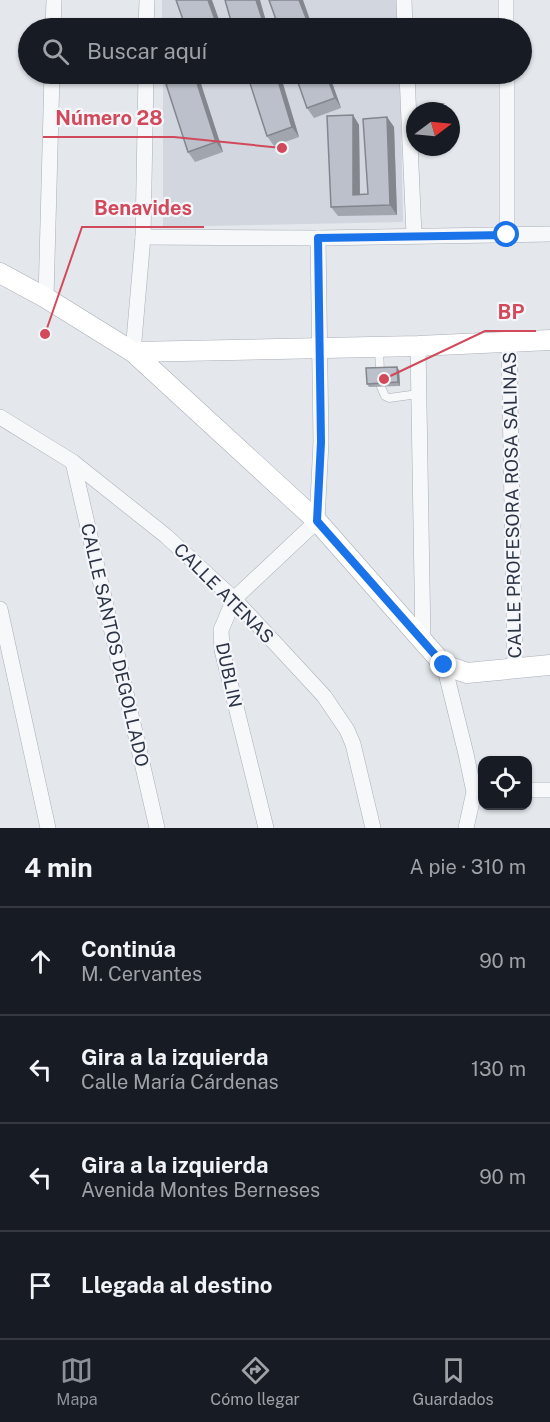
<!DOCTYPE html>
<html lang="es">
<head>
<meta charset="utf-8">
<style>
  :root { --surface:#171b24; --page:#242831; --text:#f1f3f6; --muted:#9ea1a6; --line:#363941; --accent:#8c9099 }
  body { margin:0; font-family:"Public Sans",sans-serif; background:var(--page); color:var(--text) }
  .controls { position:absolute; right:18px; bottom:18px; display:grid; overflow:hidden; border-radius:12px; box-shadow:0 2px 4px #0004 }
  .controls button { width:54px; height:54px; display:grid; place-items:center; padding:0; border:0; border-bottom:2px solid var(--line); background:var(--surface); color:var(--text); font:30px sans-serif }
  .compass { position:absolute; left:406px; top:102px; width:54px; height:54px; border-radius:50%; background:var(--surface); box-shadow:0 2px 4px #0004; rotate:74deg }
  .stop { position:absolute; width:18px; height:18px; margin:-14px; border:4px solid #1a73e8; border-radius:50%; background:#fff }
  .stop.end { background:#1a73e8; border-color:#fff; box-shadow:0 2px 6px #0008 }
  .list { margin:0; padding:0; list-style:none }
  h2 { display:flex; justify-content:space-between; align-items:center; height:78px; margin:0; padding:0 24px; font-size:26px }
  h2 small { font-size:20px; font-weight:400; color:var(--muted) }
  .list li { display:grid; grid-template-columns:39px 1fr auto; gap:18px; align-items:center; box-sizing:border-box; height:108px; padding:0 24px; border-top:2px solid var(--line) }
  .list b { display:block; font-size:22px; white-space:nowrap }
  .list p { margin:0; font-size:20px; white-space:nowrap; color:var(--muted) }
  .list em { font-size:20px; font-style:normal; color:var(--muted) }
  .icon { flex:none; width:33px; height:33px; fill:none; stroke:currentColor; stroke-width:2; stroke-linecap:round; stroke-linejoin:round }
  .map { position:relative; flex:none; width:550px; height:828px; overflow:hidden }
  .search { position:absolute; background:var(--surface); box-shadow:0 2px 4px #0004; left:18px; right:18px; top:18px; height:66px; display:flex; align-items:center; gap:15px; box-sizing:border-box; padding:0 21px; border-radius:33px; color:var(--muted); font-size:22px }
  .sheet { height:510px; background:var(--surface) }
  nav { display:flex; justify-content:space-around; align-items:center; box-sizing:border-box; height:84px; border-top:2px solid var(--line); background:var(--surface); font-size:16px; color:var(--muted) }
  nav a { display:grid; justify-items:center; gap:3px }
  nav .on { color:var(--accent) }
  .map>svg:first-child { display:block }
</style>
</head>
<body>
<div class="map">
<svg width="550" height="828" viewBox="0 0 550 828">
  <rect width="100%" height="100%" fill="#e4e7ec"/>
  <g fill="#d2d6de">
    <path d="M162 0H398L399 28H162Z"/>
    <path d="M163 74H400L403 222 163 227Z"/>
  </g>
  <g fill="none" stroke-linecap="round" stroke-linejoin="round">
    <defs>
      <g id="lane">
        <path d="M379 349 380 371"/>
        <path d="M381 387 385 396 389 398 418 394"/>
      </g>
      <g id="street">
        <path d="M404 0 405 28"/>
        <path d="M506 0V28"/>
        <path d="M53 28 54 0"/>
        <path d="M146 28 147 0"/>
        <path d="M407 74 414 235"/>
        <path d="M507 74V235"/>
        <path d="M143 237 318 238 550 234"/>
        <path d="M46 298 52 74"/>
        <path d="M509 342 515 669"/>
        <path d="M418 346 423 642"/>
        <path d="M133 352 143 237 146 74"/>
        <path d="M0 417 73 462 166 536 234 599 324 696 347 730 353 744 373 828"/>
        <path d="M73 462 157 828"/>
        <path d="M0 609 48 828"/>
        <path d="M444 665 466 754 474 792 466 828"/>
        <path d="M528 790H550"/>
        <path d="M266 828 222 650 221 630 234 599 317 521 321 442 318 238"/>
      </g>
      <g id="secondary">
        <path d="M0 273 46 298 133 352 317 521 444 665 467 673 550 665"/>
        <path d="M133 352 418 346 550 340"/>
      </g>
    </defs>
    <use href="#lane" stroke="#a9aeb7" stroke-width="9"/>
    <use href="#street" stroke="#a9aeb7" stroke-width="16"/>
    <use href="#secondary" stroke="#a9aeb7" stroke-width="21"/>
    <use href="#lane" stroke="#f7f8fa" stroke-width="8"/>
    <use href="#street" stroke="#f7f8fa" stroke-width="15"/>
    <use href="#secondary" stroke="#fff" stroke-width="20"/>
  </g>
  <g fill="#a1a5ae">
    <path d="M194 74 201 84 223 152 195 162 188 152Z"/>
    <path d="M247 74H280L299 137 274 146 267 136Z"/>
    <path d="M295 74H329L341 108 314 118 307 108Z"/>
    <path d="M353 115 359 125 360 195 368 194 387 117 394 127 397 215 338 216 331 207Z"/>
    <path d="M399 370 400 386 369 387 367 384Z"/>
  </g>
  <g fill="#83868d">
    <path d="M208 0H212L222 28H218Z"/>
    <path d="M256 0H260L268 28H265Z"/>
    <path d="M299 0H303L313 28H310Z"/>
    <path d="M194 74 201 84 223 152 216 142Z"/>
    <path d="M276 74H280L299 137 292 127Z"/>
    <path d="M326 74H329L341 108 335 98Z"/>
    <path d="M353 115 359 125 360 205 353 195Z"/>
    <path d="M387 117 394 127 397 215 390 205Z"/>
    <path d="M397 367 399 370 400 386 398 382Z"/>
  </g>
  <g fill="#bbc0ca" stroke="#83868d" stroke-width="1.5">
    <path d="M176 0H208L218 28H186Z"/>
    <path d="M225 0H256L265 28H233Z"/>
    <path d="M269 0H299L310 28H279Z"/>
    <path d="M194 74 216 142 188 152 166 84Z"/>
    <path d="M247 74H276L292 127 267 136Z"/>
    <path d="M295 74H326L335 98 307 108Z"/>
    <path d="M353 115V195L368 194 363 119 387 117 390 205 331 207 327 116Z"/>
    <path d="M397 367 398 382 367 384 366 368Z"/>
  </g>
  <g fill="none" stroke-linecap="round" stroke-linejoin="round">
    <path stroke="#1a73e8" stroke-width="8" d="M444 665 317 521 321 442 318 238 507 235"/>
  </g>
  <g text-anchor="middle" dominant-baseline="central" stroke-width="4.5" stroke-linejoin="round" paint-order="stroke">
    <g font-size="18" fill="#2b3445" stroke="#f4f6f9">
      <text transform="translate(512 505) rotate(-91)">CALLE PROFESORA ROSA SALINAS</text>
      <text transform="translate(224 593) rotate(45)">CALLE ATENAS</text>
      <text transform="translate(115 645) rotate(77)">CALLE SANTOS DEGOLLADO</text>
      <text transform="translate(229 675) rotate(78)">DUBLIN</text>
    </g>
  </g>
  <path fill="none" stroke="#d1495b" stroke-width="2" d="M282 148L174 137H43M45 334L82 227H204M384 379L485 331H536"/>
  <g fill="#d1495b" stroke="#f4f6f9" stroke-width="2">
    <circle cx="282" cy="148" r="6"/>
    <circle cx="45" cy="334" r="6"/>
    <circle cx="384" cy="379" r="6"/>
  </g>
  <g font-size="20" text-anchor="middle" font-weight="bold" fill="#d1495b" stroke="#f4f6f9" stroke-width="4.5" stroke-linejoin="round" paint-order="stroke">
    <text x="109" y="125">Número 28</text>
    <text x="143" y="215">Benavides</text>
    <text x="511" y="319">BP</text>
  </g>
</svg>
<div class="controls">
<button><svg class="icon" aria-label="locate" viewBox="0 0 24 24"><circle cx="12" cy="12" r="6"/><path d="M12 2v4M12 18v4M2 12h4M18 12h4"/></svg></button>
</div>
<svg class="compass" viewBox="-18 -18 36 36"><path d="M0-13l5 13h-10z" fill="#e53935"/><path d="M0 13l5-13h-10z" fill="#9ea1a6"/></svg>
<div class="stop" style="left:507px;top:235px"></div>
<div class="stop end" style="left:444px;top:665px"></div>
<div class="search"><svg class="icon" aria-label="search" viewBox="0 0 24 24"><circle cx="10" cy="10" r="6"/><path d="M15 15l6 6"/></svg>Buscar aquí</div>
</div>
<section class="sheet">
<h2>4 min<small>A pie · 310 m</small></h2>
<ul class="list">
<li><svg class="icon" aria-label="ahead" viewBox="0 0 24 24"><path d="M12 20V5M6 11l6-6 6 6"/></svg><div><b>Continúa</b><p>M. Cervantes</p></div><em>90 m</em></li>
<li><svg class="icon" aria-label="left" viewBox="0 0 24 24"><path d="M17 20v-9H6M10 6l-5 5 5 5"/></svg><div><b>Gira a la izquierda</b><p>Calle María Cárdenas</p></div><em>130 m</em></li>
<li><svg class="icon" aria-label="left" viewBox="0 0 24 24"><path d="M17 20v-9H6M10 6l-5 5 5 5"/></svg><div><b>Gira a la izquierda</b><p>Avenida Montes Berneses</p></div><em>90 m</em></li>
<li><svg class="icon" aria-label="arrive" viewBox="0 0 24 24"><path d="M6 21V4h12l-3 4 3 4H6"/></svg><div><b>Llegada al destino</b></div></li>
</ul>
</section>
<nav>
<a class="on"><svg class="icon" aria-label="map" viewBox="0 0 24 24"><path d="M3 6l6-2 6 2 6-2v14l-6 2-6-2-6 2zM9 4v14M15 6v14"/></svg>Mapa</a>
<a><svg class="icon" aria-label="directions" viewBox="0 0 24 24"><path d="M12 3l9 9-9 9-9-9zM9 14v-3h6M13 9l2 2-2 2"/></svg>Cómo llegar</a>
<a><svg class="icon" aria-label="saved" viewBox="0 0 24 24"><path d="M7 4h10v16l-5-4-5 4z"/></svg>Guardados</a>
</nav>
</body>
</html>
